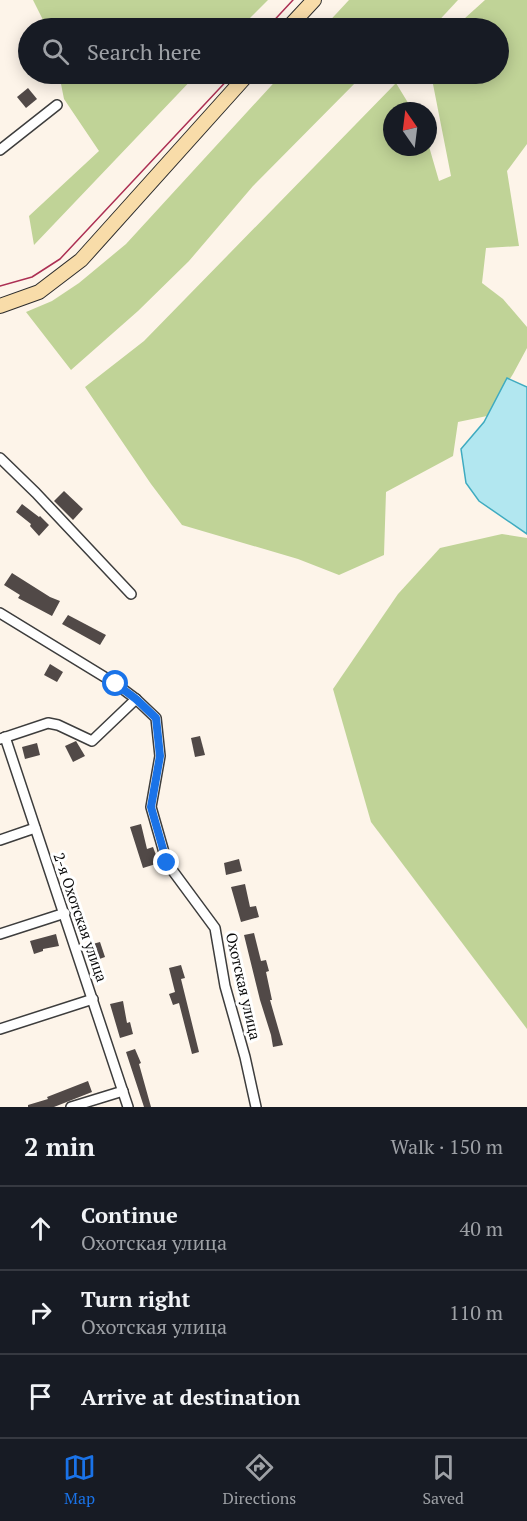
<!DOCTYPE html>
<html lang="en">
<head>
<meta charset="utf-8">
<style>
  :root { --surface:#171b24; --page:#20242c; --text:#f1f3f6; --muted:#9ea1a6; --line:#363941; --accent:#1a73e8 }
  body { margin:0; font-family:"PT Serif",serif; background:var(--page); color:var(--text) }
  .compass { position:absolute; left:383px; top:102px; width:54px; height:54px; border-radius:50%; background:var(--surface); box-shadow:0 3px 15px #0003; rotate:346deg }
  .stop { position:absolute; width:18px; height:18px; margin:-14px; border:4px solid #1a73e8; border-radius:50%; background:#fff }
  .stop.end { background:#1a73e8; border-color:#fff; box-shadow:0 2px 6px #0008 }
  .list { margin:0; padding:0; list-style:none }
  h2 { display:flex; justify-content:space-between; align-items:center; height:78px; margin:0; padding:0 24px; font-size:26px }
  h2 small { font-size:20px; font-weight:400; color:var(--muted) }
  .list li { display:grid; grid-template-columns:39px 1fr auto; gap:18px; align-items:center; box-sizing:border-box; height:84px; padding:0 24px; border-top:2px solid var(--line) }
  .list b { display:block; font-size:22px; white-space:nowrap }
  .list p { margin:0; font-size:20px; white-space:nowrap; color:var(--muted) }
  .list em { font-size:20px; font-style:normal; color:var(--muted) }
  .icon { flex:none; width:33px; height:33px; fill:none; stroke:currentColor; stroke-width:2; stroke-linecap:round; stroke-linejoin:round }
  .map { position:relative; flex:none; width:527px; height:1107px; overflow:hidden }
  .search { position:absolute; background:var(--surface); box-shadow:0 3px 15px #0003; left:18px; right:18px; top:18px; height:66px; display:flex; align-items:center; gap:15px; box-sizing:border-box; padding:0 21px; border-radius:33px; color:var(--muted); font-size:22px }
  .sheet { height:330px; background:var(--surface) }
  nav { display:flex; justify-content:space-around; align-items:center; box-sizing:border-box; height:84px; border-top:2px solid var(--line); background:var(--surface); font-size:16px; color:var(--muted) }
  nav a { display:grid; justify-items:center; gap:3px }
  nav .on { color:var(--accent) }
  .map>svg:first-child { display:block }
</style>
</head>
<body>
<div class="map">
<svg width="527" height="1107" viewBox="0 0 527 1107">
  <rect width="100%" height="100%" fill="#fdf4e9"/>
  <g fill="#c0d397">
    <path d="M33 0H268L240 28H47Z"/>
    <path d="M349 0H458L432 28H323Z"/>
    <path d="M485 0H527V144L507 171 519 246 486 248 482 283 503 299 527 327V348L513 374 487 416 458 422 453 456 386 492 384 555 339 575 298 559 182 525 151 484 85 387 144 341 396 83 413 111H392V147H428V143L439 181 451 176 431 74H498V28H454Z"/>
    <path d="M59 74H197L34 245 29 216 99 151 64 99Z"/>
    <path d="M282 74H364L253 186 189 261 138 311 71 370 26 312 52 301 79 283 126 244Z"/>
    <path d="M502 534 527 538V1029L371 822 333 689 398 594 440 548Z"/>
  </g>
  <path fill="#b2e7f0" stroke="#3fabc0" stroke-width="1.5" d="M507 378 527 387V534L479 501 466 483 461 449 484 422Z"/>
  <g fill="#514947">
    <path d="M28 88 37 99 26 108 17 97Z"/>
    <path d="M64 491 83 509 73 520 54 501Z"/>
    <path d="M22 504 39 517 40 516 49 525 39 536 30 526 31 524 16 512Z"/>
    <path d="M12 573 50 597 60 601 52 616 18 598 20 595 4 585Z"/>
    <path d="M68 615 106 635 100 645 62 624Z"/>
    <path d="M50 664 63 672 57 682 44 675Z"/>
    <path d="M200 736 205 755 195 757 191 738Z"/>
    <path d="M76 741 85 756 73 762 65 746Z"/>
    <path d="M37 743 40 755 25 759 22 747Z"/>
    <path d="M141 824 147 849 153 847 159 863 143 868 130 827Z"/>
    <path d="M239 859 242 871 226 875 224 863Z"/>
    <path d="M245 884 250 907 256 906 259 917 241 922 231 887Z"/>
    <path d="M254 933 261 961 266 960 269 971 266 972 272 1000H270L283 1045 273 1047 271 1035 260 1000 244 935Z"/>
    <path d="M56 934 59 946 43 949V951L34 954 30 941Z"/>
    <path d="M100 942 105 957 94 961 89 945Z"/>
    <path d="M181 965 185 978 181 979 199 1052 192 1054 179 1003 173 1005 169 994 175 992 169 968Z"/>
    <path d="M123 1001 127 1023 130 1022 133 1034 120 1038 110 1004Z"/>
    <path d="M135 1049 141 1063 139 1064 151 1107H144L126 1052Z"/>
    <path d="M88 1081 92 1092 54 1107H28V1105L48 1099 47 1097Z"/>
  </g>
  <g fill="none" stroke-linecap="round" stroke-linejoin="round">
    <defs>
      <g id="minor">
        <path d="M0 150 57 105"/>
        <path d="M0 458 36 493 131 594"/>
        <path d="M0 613 116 684 136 699 156 718 160 756 151 807 167 863 215 928 225 986 245 1057 256 1107"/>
        <path d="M5 737 128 1107"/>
        <path d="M0 739 48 723 58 725 92 741 136 699"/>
        <path d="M0 840 35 828"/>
        <path d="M0 934 65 913"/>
        <path d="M0 1029 93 999"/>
        <path d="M71 1107 123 1091"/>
      </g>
      <g id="secondary">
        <path d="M288 28 314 0"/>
        <path d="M0 306 39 292 81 260 248 74"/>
      </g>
    </defs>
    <use href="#minor" stroke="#3d3d3d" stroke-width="12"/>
    <use href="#secondary" stroke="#2c2c2c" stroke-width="16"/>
    <use href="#minor" stroke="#fff" stroke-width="9"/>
    <use href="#secondary" stroke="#f8dca9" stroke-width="14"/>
    <g stroke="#ac2f53" stroke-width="1.5">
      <path d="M267 28 293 0"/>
      <path d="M0 286 32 277 60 259 233 74"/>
    </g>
  </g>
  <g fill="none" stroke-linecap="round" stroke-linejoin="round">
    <path stroke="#1a73e8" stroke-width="8" d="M116 684 136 699 156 718 160 756 151 807 167 863"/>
  </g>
  <g text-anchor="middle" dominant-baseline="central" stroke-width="6" stroke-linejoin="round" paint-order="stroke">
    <g font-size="15" fill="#0a0a0a" stroke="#fff">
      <text transform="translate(81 917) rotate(71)">2-я Охотская улица</text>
      <text transform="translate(244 986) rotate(77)">Охотская улица</text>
    </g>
  </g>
</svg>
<svg class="compass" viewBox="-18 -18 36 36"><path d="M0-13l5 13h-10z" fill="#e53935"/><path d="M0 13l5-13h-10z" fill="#9ea1a6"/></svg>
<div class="stop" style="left:116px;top:684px"></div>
<div class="stop end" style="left:167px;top:863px"></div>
<div class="search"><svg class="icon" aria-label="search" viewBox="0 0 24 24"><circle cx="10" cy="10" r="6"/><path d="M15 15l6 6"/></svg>Search here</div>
</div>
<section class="sheet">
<h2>2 min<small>Walk · 150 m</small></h2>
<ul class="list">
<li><svg class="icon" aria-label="ahead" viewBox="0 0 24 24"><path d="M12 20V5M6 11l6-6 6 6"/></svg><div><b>Continue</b><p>Охотская улица</p></div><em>40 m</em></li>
<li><svg class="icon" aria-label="right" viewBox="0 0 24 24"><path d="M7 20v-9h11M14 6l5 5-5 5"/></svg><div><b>Turn right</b><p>Охотская улица</p></div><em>110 m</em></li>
<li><svg class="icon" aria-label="arrive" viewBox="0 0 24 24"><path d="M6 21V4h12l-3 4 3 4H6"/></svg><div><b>Arrive at destination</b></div></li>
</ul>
</section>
<nav>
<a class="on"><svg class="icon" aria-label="map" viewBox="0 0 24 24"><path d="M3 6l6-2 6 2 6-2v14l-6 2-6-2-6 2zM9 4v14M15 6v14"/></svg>Map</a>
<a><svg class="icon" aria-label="directions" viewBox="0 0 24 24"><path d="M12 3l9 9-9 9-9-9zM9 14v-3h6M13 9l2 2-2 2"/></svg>Directions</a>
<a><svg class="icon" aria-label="saved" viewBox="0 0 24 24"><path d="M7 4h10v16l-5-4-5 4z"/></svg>Saved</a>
</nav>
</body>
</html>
